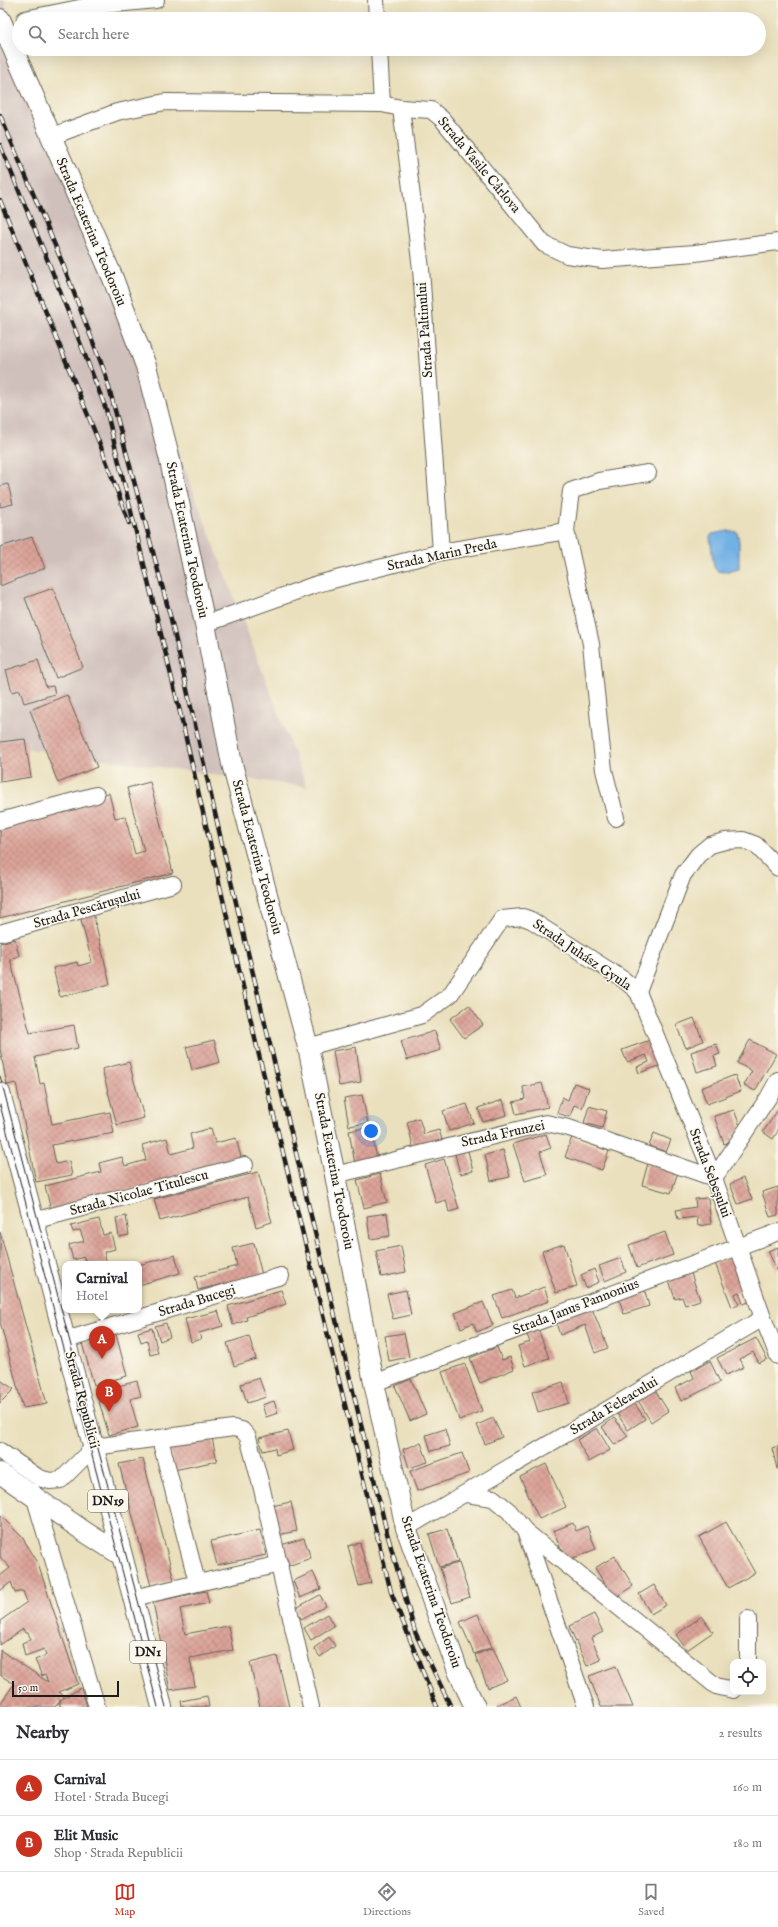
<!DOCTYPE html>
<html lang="en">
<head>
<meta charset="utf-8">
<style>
  :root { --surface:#fff; --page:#f2f2f3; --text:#2b2b33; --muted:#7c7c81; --line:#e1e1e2; --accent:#c8321e }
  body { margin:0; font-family:"IM FELL English",serif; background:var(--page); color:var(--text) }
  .controls { position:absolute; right:12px; bottom:12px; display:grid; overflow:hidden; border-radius:8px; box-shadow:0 4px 16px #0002 }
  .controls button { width:36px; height:36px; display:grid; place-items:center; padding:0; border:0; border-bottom:1px solid var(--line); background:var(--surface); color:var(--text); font:20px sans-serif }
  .scale { position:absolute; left:12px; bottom:10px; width:107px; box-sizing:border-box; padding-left:4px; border:2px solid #1c1c1c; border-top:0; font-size:11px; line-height:14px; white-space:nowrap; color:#1c1c1c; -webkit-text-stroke:3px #fbf7ec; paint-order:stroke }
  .you { position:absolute; left:371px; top:1131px; width:14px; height:14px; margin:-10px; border:3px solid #fff; border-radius:50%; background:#1a73e8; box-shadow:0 0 0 6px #1a73e833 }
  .badge { display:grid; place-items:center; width:26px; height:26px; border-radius:50%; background:var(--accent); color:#fff; font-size:13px; font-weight:700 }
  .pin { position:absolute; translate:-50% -33px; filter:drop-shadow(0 1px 2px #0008) }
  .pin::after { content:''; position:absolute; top:21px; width:14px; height:12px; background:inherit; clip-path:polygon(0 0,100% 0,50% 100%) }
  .popup { position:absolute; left:62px; top:1261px; width:80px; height:52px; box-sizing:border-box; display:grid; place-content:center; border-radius:8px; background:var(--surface); filter:drop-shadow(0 1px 3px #0005); font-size:13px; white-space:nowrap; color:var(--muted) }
  .popup b { font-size:15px; color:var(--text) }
  .popup::after { content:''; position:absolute; left:50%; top:100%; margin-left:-8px; border:8px solid transparent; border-top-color:var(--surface) }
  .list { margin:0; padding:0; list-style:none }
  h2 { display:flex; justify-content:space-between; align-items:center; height:52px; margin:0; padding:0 16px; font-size:17px }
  h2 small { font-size:13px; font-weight:400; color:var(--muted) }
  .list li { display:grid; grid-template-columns:26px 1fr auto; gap:12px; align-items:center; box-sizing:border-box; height:56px; padding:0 16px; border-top:1px solid var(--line) }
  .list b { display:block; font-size:15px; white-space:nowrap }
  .list p { margin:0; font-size:13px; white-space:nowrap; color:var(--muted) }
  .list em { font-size:13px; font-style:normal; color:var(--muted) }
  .icon { flex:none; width:22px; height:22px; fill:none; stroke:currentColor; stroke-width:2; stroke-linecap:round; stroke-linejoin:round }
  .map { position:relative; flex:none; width:778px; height:1707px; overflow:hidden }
  .search { position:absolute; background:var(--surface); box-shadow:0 4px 16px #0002; left:12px; right:12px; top:12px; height:44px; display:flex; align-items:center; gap:10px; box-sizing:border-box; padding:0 14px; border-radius:22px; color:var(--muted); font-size:15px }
  .sheet { height:164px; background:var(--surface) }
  nav { display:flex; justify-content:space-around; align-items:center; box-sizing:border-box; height:56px; border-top:1px solid var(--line); background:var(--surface); font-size:11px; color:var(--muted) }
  nav a { display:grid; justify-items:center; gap:2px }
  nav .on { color:var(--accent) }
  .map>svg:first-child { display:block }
</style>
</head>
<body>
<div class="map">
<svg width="778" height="1707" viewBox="0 0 778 1707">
  <defs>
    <pattern id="building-cross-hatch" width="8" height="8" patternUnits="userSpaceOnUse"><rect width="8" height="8" fill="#dba399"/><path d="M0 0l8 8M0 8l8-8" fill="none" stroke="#bb8c83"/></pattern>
  </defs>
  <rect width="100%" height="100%" fill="#fbf7ec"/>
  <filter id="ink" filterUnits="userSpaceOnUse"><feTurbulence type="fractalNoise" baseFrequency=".025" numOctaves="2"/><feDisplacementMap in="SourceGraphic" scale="8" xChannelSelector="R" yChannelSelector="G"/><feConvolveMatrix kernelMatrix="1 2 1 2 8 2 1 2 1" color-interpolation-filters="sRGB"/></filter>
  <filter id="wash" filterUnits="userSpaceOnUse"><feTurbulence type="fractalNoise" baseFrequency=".012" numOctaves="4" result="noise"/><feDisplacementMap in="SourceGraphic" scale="16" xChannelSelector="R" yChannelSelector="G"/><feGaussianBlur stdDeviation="0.9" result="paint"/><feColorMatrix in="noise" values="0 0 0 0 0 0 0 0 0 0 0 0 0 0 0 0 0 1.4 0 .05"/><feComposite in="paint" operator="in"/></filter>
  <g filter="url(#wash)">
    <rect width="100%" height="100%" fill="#eae0bd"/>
    <path fill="#d0c0bc" d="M0 0H4L307 787 0 745Z"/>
    <path fill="#72b1e5" stroke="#476680" d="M728 531 737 532 739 541V568L724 572 717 571 714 567 710 537 712 534Z"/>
    <g id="blocks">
      <g fill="url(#building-cross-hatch)">
        <path d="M8 484 13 504 0 507V486Z"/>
        <path d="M32 537 45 568 0 586V547Z"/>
        <path d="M53 588 83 667 56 678 25 598Z"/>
        <path d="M38 660 46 687 53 686 55 694 24 703 20 690 12 692 6 670Z"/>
        <path d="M67 695 97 767 58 783 30 710Z"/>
        <path d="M25 739 31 777 0 782V742Z"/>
        <path d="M150 782 173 873 0 918V825L34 813 109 793 115 818 125 816 135 854 144 851 127 788Z"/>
        <path d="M93 913 110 984 60 997 53 968 77 962 78 966 92 962 80 916Z"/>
        <path d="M15 939 19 956 10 959 30 1033 74 1025 78 1048 35 1057 40 1084 44 1083 52 1124 110 1112 114 1133 52 1145 56 1164 69 1161 72 1175 36 1182 16 1083 7 1085 0 1049V943Z"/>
        <path d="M469 1005 483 1025 464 1038 450 1019Z"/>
        <path d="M694 1018 703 1041 686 1048 676 1025Z"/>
        <path d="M435 1031 441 1050 407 1060 401 1041Z"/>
        <path d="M653 1039 662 1065 639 1073 637 1067 649 1062 646 1055 627 1062 622 1050Z"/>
        <path d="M214 1040 220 1062 192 1070 186 1047Z"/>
        <path d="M750 1040 776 1054 755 1091 744 1085 752 1071 737 1063Z"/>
        <path d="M716 1044 720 1054 714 1056 717 1066 697 1072 691 1052Z"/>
        <path d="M356 1047 361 1082 339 1086 333 1051Z"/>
        <path d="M129 1062 144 1118 117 1125 102 1069Z"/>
        <path d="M735 1075 741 1091 707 1104 701 1088Z"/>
        <path d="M542 1083 548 1107 516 1114 513 1102 525 1099 523 1087Z"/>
        <path d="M574 1083 589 1088 582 1108 574 1105 570 1117 557 1113 562 1097 568 1100Z"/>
        <path d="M362 1095 368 1123 349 1126 344 1098Z"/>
        <path d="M503 1100 507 1115 483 1122 478 1108Z"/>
        <path d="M467 1104 474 1123 449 1131 443 1111Z"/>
        <path d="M589 1106 607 1111 602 1128 584 1123Z"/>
        <path d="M734 1110 742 1131 732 1135 734 1140 724 1144 714 1116Z"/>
        <path d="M778 1110V1131L773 1139 763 1132Z"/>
        <path d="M419 1118 424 1134 439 1130 443 1143 414 1150 407 1122Z"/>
        <path d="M371 1127 377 1159 355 1164 349 1131Z"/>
        <path d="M211 1128 215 1143 236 1138 242 1161 51 1210 45 1186 101 1172 99 1163 122 1157 125 1166 146 1160 142 1145 167 1138 171 1154 193 1148 190 1134Z"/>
        <path d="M654 1133 671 1140 666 1152 649 1146Z"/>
        <path d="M546 1134 551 1148 540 1152 547 1175 525 1181 513 1144Z"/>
        <path d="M572 1137 609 1151 602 1170 565 1157Z"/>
        <path d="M503 1150 510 1177 491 1181 485 1155Z"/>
        <path d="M468 1151 473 1171 460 1174 455 1154Z"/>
        <path d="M444 1159 459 1209 449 1212 446 1200 436 1203 425 1165Z"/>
        <path d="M648 1163 678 1172 671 1193 642 1185Z"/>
        <path d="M258 1172 272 1222 256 1227 248 1197 160 1221 154 1199Z"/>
        <path d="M380 1174 387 1202 364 1208 357 1180Z"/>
        <path d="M743 1178 752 1199 738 1204 730 1184Z"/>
        <path d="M778 1187V1215L770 1217 762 1192Z"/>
        <path d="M708 1198 711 1224 698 1226 697 1217 678 1219 676 1210 696 1207 695 1199Z"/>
        <path d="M387 1213 390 1236 370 1239 367 1216Z"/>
        <path d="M126 1216 129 1235 119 1237 116 1218Z"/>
        <path d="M99 1219 103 1235 111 1233 115 1249 104 1252 107 1264H86L84 1257 73 1260 69 1245 84 1241 80 1230 73 1232 71 1226Z"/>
        <path d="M0 1232 47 1404 23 1408 0 1322Z"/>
        <path d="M665 1232 673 1255 637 1268 629 1245Z"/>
        <path d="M254 1243 262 1275 198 1290 195 1277 237 1266 233 1248Z"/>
        <path d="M564 1244 577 1286 556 1293 542 1251Z"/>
        <path d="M401 1246 406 1272 381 1277 376 1251Z"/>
        <path d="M778 1247V1272L768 1251Z"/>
        <path d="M175 1255 180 1273 139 1285V1265Z"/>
        <path d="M735 1256 752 1301 743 1304 739 1292 735 1294 739 1304 732 1307 715 1263Z"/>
        <path d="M621 1258 626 1272 605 1281 599 1266Z"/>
        <path d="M594 1269 599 1282 586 1288 581 1275Z"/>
        <path d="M690 1270 700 1300 685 1305 682 1297 675 1299 668 1277Z"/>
        <path d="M544 1287 549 1301 502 1318 494 1296 512 1290 515 1298Z"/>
        <path d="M644 1288 649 1306 624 1314 618 1296Z"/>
        <path d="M281 1290 286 1304 246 1317 247 1320 233 1325 228 1306Z"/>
        <path d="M406 1290 411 1315 393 1319 387 1294Z"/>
        <path d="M483 1302 493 1325 477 1332 473 1323 461 1328 455 1313Z"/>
        <path d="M591 1306 608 1348 595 1353 585 1325 560 1335 555 1320Z"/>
        <path d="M218 1311 223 1326 199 1333 201 1339 191 1342 185 1319Z"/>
        <path d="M166 1323 170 1337 160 1341 155 1326Z"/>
        <path d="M152 1328 158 1353 150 1355 147 1340 141 1342 138 1332Z"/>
        <path d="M538 1329 549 1358 525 1366 518 1346 530 1342 526 1333Z"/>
        <path d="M404 1333 409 1357 389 1361 385 1336Z"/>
        <path d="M116 1334 127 1376 94 1385 82 1343Z"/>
        <path d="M249 1336 256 1359 234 1366 227 1343Z"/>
        <path d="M756 1338 767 1359 759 1363 753 1352 740 1359 744 1367 726 1375 717 1358Z"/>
        <path d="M497 1347 502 1360 510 1357 514 1369 480 1383 470 1358Z"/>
        <path d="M710 1361 720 1382 681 1401 675 1388 694 1378 691 1371Z"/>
        <path d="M465 1364 482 1411 459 1420 442 1372Z"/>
        <path d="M259 1378 266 1397 247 1403 241 1384Z"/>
        <path d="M411 1379 426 1414 410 1421 395 1386Z"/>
        <path d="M0 1380 14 1389 0 1403Z"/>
        <path d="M137 1381 141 1396 130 1399 138 1427 109 1435 96 1392Z"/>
        <path d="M563 1382 569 1403 538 1412 532 1392Z"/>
        <path d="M653 1387 668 1411 651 1422 636 1397Z"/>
        <path d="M274 1401 278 1413 266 1417 262 1405Z"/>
        <path d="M633 1401 645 1419 628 1430 616 1412Z"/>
        <path d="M493 1418 502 1437 485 1444 477 1425Z"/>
        <path d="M614 1418 628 1436 615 1445 602 1427Z"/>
        <path d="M597 1428 610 1450 589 1462 577 1440Z"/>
        <path d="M445 1429 450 1446 431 1451 426 1435Z"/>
        <path d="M288 1431 293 1450 276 1455 275 1448 263 1451 259 1438Z"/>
        <path d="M211 1433 217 1461 174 1470 168 1442Z"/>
        <path d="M421 1443 428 1462 409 1468 403 1449Z"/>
        <path d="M778 1446V1469H777L772 1448Z"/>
        <path d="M462 1453 469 1473 417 1491 410 1471Z"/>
        <path d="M143 1459 174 1580 151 1586 119 1464Z"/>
        <path d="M546 1464 566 1507 539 1519 520 1477Z"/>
        <path d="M291 1502 297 1531 278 1535 272 1506Z"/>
        <path d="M0 1515 22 1537 37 1561 78 1684 59 1692 64 1696 55 1707H0V1704L14 1684 0 1675V1650L48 1682 45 1675 42 1676 35 1660 46 1655 44 1649 25 1656 22 1643 31 1639 28 1633H25L23 1629 0 1645V1621L27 1602 23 1591 15 1593 11 1582 0 1591V1576L10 1568 0 1557Z"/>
        <path d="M726 1522 755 1573 728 1588 699 1537Z"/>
        <path d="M573 1523 576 1531 587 1526 596 1549 566 1561 553 1531Z"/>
        <path d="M447 1529 458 1562 439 1567 429 1534Z"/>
        <path d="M260 1530 266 1555 217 1565 211 1541Z"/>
        <path d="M304 1538 311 1558 288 1566 281 1545Z"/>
        <path d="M360 1543 371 1583 359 1586 348 1546Z"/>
        <path d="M615 1556 633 1586 614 1598 595 1568Z"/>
        <path d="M459 1563 470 1597 452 1603 440 1568Z"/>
        <path d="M313 1572 321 1589 300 1598 293 1581Z"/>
        <path d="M654 1585 666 1605 651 1614 639 1594Z"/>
        <path d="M206 1591 209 1603 180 1609 185 1634 228 1626 233 1650 190 1658 195 1686 170 1690 153 1602Z"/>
        <path d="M320 1595 326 1606 301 1619 296 1608Z"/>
        <path d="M327 1614 334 1626 311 1640 304 1628Z"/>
        <path d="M478 1614 492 1647 474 1654 460 1622Z"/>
        <path d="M594 1614 603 1632 591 1638 601 1660 587 1666 569 1626Z"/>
        <path d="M702 1616 713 1632 687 1650 676 1635Z"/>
        <path d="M329 1637 335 1646 320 1657 314 1648Z"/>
        <path d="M493 1648 507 1680 488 1688 475 1655Z"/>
        <path d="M277 1656 289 1707H260L250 1663Z"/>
        <path d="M616 1666 633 1707H601L589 1676Z"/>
        <path d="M81 1688 87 1707H60V1700Z"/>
        <path d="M207 1696 209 1707H182L181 1701Z"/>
        <path d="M516 1696 521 1707H498L497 1705Z"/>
      </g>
    </g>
  </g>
  <g filter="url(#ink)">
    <use href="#blocks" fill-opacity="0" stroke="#646154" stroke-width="1"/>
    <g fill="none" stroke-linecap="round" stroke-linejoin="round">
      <defs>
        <g id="minor">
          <path d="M376 0 377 19"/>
          <path d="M25 19 84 7 156 0"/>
          <path d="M379 49 382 104"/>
          <path d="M401 108 421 269 441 552"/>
          <path d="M50 137 117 112 165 102 382 104 401 108 431 110 442 119 544 244 567 255 602 260 695 253 778 242"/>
          <path d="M566 531 591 644 604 770 616 818"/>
          <path d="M205 624 317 584 441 552 566 531 571 491 599 481 648 473"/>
          <path d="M0 821 96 795"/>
          <path d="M0 933 173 884"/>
          <path d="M638 992 714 1178 763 1318 778 1356"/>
          <path d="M308 1047 422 1015 450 995 502 919 523 917 531 920 624 980 638 992 683 875 698 855 710 845 725 841 743 840 756 845 778 868"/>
          <path d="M335 1175 546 1123 569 1128 714 1178 768 1098 778 1080"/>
          <path d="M33 1221 245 1165"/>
          <path d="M66 1340 281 1276"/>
          <path d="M374 1383 778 1232"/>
          <path d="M160 1439 197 1582"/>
          <path d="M0 1451 39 1478 50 1481 61 1480 94 1447 233 1428 242 1430 248 1437 262 1489 311 1707"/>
          <path d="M33 1492 97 1707"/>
          <path d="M466 1494 493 1498 509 1511 525 1531 586 1707"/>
          <path d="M406 1528 763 1318"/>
          <path d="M525 1531 716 1686 733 1690"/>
          <path d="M133 1598 280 1564"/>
          <path d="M748 1662V1619"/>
        </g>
        <g id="major">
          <path d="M0 19 112 276 146 366 169 456 205 624 232 764 308 1047 335 1175 374 1383 406 1528 458 1671 475 1707"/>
          <path d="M0 1093 162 1707"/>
          <path d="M0 1473 85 1532 121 1555"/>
        </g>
      </defs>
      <use href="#minor" stroke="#646154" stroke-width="18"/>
      <use href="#major" stroke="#646154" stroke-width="22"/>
      <use href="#minor" stroke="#fff" stroke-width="16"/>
      <use href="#major" stroke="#fff" stroke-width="20"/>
      <g stroke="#1c1c1c" stroke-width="1">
        <path d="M0 1076 166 1707"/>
        <path d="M0 1105 158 1707"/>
      </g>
      <defs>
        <g id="rail">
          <path d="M0 115 62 262 105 373 171 619 222 844 387 1533 415 1632 451 1707"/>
          <path d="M0 145 52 271 106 409 179 708 256 1043 391 1592 437 1707"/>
          <path d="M0 200 101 447 129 523"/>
        </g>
      </defs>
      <use href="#rail" stroke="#1c1c1c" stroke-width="4.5"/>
      <use href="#rail" stroke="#fbf7ec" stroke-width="3" stroke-dasharray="9" stroke-linecap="butt"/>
    </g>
  </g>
  <g text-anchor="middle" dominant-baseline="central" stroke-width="3" stroke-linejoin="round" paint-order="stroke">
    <g fill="#fbf7ec" stroke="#5f5e5a" stroke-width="1">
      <rect x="88" y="1490" width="40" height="22" rx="3"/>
      <rect x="130" y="1641" width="36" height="22" rx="3"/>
    </g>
    <g font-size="13" font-weight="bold" fill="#1c1c1c">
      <text x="108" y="1501">DN19</text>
      <text x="148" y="1652">DN1</text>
    </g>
    <g font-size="14" fill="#1c1c1c" stroke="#fbf7ec">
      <text transform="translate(479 165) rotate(50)">Strada Vasile Cârlova</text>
      <text transform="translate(91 232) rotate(67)">Strada Ecaterina Teodoroiu</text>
      <text transform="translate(425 330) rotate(-94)">Strada Paltinului</text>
      <text transform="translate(187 540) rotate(78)">Strada Ecaterina Teodoroiu</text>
      <text transform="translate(442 555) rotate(-12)">Strada Marin Preda</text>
      <text transform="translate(257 857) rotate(75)">Strada Ecaterina Teodoroiu</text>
      <text transform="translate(87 909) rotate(-16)">Strada Pescărușului</text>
      <text transform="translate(582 955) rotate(34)">Strada Juhász Gyula</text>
      <text transform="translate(503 1134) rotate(-12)">Strada Frunzei</text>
      <text transform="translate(334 1171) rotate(79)">Strada Ecaterina Teodoroiu</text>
      <text transform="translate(710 1173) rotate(69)">Strada Sebeșului</text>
      <text transform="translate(139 1193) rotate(-15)">Strada Nicolae Titulescu</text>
      <text transform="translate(197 1301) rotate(-17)">Strada Bucegi</text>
      <text transform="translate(576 1307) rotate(-21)">Strada Janus Pannonius</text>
      <text transform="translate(82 1400) rotate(75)">Strada Republicii</text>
      <text transform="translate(614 1406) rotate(-31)">Strada Feleacului</text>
      <text transform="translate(431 1592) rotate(71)">Strada Ecaterina Teodoroiu</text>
    </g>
  </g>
</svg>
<div class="controls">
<button><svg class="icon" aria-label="locate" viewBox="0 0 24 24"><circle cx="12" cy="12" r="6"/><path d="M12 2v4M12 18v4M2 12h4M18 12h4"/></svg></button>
</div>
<div class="scale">50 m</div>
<div class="you"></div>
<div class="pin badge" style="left:102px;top:1359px">A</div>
<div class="popup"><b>Carnival</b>Hotel</div>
<div class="pin badge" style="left:109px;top:1412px">B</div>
<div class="search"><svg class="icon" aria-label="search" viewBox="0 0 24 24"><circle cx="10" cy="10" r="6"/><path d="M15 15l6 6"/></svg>Search here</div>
</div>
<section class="sheet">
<h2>Nearby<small>2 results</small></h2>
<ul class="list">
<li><span class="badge">A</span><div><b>Carnival</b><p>Hotel · Strada Bucegi</p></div><em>160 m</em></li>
<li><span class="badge">B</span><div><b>Elit Music</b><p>Shop · Strada Republicii</p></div><em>180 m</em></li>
</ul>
</section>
<nav>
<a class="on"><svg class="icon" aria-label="map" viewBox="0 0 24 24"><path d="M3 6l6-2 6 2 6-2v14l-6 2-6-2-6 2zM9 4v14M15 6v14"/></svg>Map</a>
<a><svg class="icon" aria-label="directions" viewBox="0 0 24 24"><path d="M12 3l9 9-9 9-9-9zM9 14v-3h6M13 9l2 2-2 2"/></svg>Directions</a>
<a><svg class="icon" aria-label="saved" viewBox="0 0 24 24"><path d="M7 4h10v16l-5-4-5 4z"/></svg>Saved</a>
</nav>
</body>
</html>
